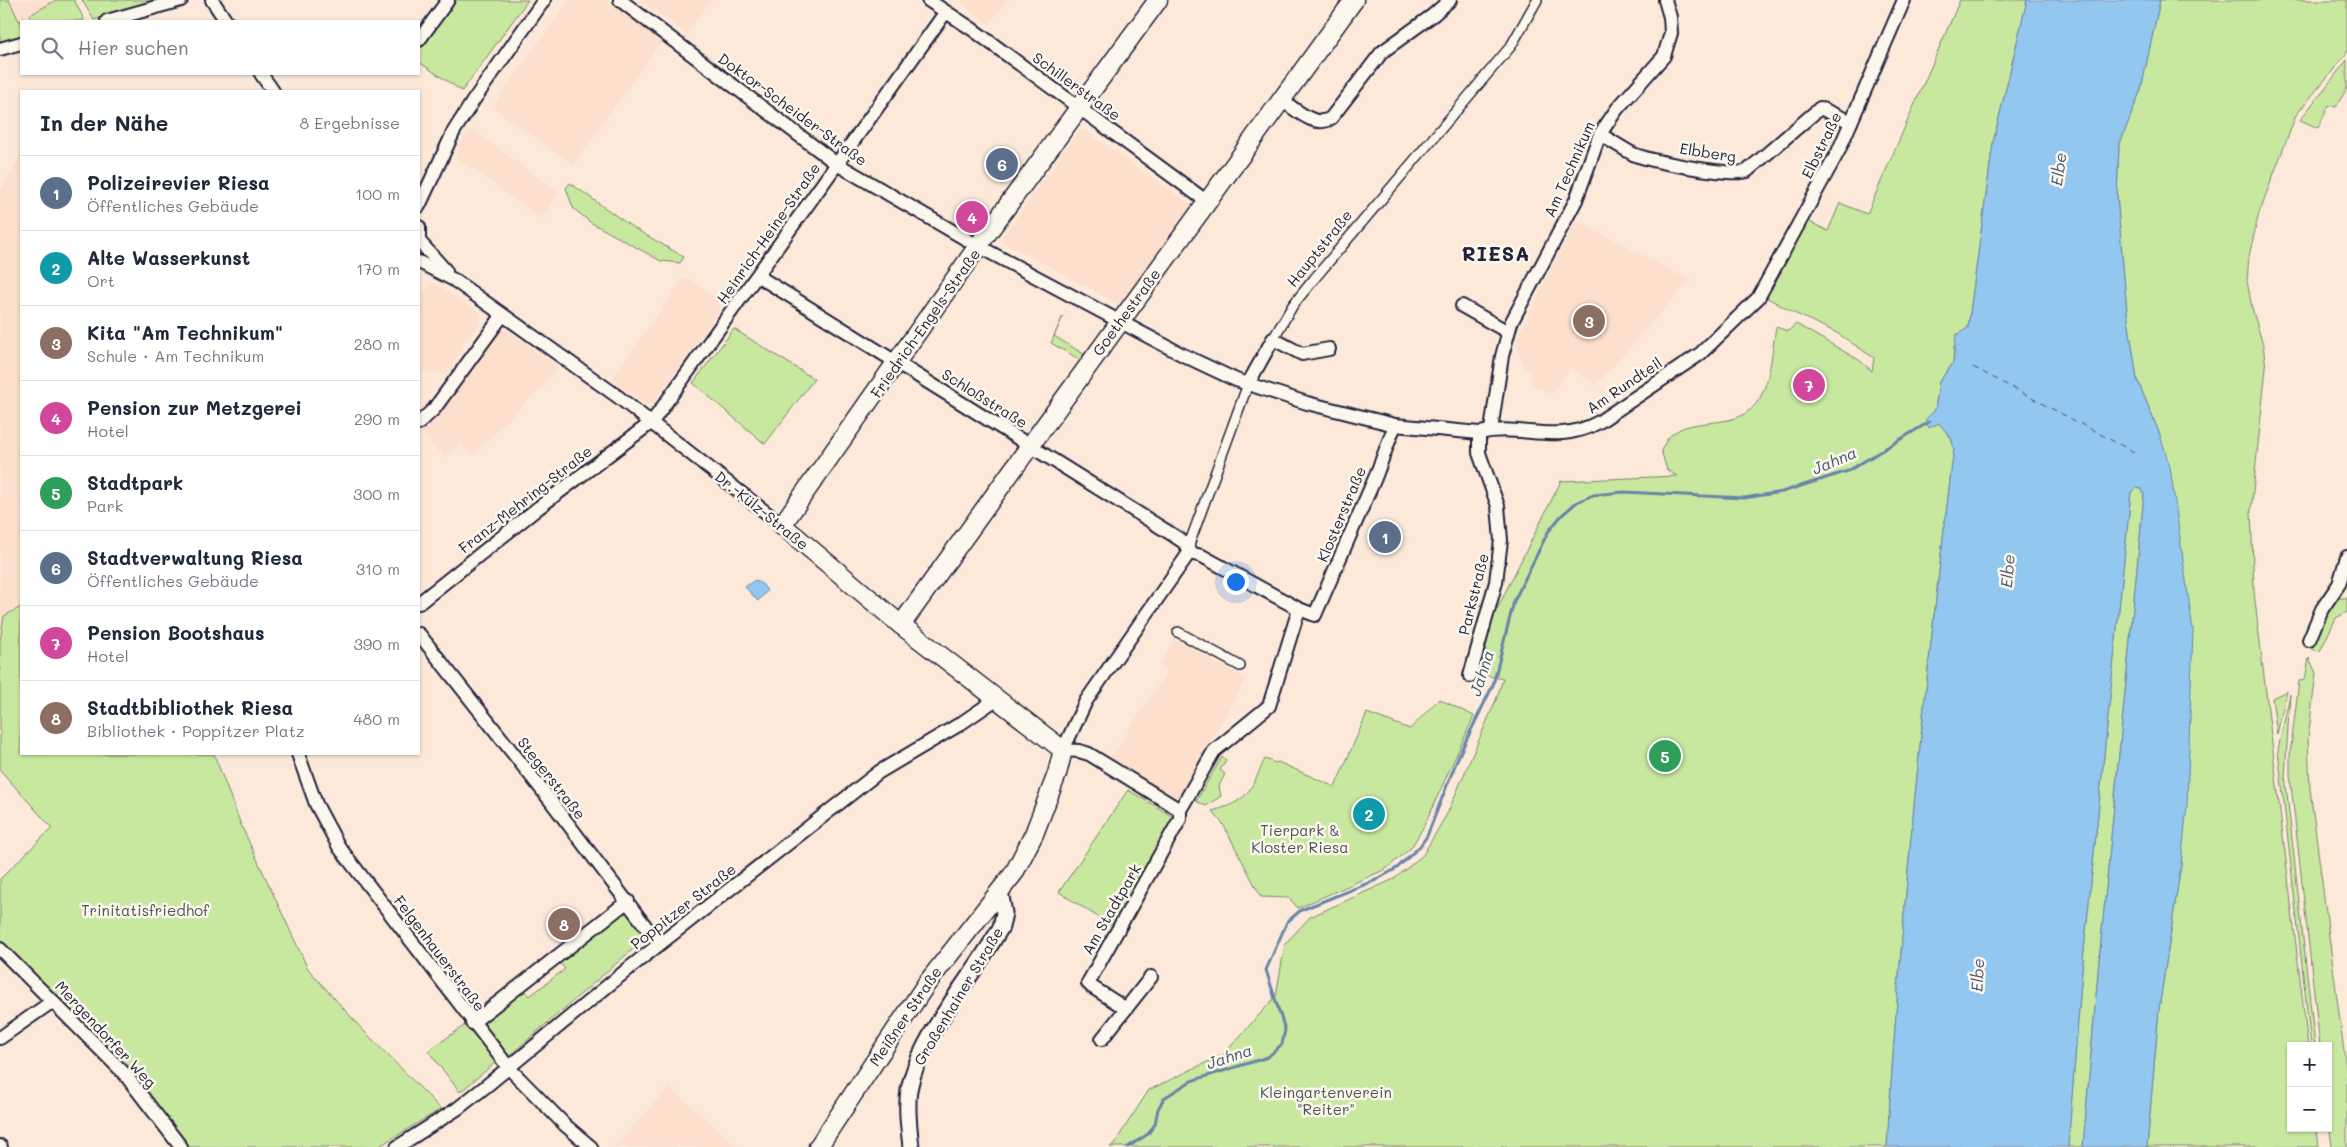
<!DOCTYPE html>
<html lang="de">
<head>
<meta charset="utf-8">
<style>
  :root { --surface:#fff; --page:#f2f2f3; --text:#1f2937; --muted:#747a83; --line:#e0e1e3; --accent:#1a73e8 }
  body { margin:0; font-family:Mali,sans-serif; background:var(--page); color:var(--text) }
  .controls { position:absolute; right:15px; bottom:15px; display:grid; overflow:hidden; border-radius:0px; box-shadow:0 1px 4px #0004 }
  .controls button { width:45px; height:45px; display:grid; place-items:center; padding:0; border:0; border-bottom:1px solid var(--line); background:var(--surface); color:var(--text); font:25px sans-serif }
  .you { position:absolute; left:1235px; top:581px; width:18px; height:18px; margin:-12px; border:4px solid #fff; border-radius:50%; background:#1a73e8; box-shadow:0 0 0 8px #1a73e833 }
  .badge { display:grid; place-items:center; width:32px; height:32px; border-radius:50%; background:var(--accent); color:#fff; font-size:16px; font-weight:700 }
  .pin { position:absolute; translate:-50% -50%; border:2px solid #fff; box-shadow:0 1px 5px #0006 }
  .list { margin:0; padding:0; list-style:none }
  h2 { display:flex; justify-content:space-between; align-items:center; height:65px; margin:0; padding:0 20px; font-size:21px }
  h2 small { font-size:16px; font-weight:400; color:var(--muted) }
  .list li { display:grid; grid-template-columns:32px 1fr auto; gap:15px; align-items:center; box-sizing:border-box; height:75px; padding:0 20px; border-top:1px solid var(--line) }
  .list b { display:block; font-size:19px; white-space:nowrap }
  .list p { margin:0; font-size:16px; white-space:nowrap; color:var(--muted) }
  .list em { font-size:16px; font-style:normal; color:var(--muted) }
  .icon { flex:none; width:28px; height:28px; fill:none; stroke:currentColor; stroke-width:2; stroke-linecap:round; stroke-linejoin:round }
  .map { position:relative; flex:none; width:2347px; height:1147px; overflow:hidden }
  .search { position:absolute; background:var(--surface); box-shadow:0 1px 4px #0004; left:20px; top:20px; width:400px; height:55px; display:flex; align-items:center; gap:12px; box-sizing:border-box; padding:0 18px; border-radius:0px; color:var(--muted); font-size:19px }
  .panel { position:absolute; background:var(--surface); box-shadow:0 1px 4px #0004; left:20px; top:90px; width:400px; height:665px; border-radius:0px }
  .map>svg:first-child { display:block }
</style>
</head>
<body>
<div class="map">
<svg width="2347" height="1147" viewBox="0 0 2347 1147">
  <rect width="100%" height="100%" fill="#fce9da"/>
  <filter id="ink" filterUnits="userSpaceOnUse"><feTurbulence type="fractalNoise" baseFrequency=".02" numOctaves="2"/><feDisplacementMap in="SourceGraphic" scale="10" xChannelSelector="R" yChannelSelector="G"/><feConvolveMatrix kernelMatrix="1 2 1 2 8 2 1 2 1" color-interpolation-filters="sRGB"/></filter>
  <g filter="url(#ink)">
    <g fill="#fddfcd">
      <path d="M9 0H56L20 21Z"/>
      <path d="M569 0H605L662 41 573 165 492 107Z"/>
      <path d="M639 0H711L687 34Z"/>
      <path d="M958 0H1008L989 24Z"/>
      <path d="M472 129 559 193 542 219 455 156 462 140Z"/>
      <path d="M1079 131H1085L1193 206 1124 303 1119 304 1000 240Z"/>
      <path d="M21 155V607L4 616 0 641V191Z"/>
      <path d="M1576 220 1690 280 1596 385 1570 368 1551 394 1533 385 1530 370 1524 369 1516 340Z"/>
      <path d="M687 277 723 302V305L653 404 647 405 611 380 683 279Z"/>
      <path d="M432 282 480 312 481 322 471 336 468 335 462 344 464 346 447 375 420 371 419 368V299Z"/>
      <path d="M507 330 557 367 543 386 472 455 459 444 445 458 421 433 445 406 496 332Z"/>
      <path d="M1174 639 1246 679 1176 800 1109 760 1168 670 1159 666Z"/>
      <path d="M669 1087 738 1147H614Z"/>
    </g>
    <g fill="#c9e89f" stroke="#76856d">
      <path d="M0 0H9L19 21 24 18 25 21H21V40L0 43Z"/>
      <path d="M56 0H74L84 19 83 21H33L30 15Z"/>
      <path d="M82 0H157L94 20Z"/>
      <path d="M453 0H528L462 91 419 62V46Z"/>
      <path d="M1960 0H2027L1993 143 1968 328 1954 347 1953 363 1939 382 1935 410 1939 423 1951 438 1954 448C1925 680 1901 913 1887 1147H1110L1114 1144 1149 1090 1224 1054 1276 996 1285 944 1310 917 1394 879 1423 855 1448 812 1496 700 1503 679 1479 674 1488 627 1561 481 1677 476 1667 470 1661 450C1664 446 1666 440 1669 437 1693 412 1739 435 1760 398 1771 378 1772 349 1776 327L1788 331 1796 324 1859 360 1872 371 1874 358 1837 333 1792 312 1766 297 1808 221 1828 231 1840 203 1867 214Z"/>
      <path d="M2160 0H2347V53L2296 115 2259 213 2249 256 2247 281 2252 308 2263 345 2266 368 2251 511 2254 592 2308 1046H2291V1128H2317L2319 1147H2147L2159 1009 2181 865 2160 435 2137 379 2127 312 2117 196 2119 146 2141 89Z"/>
      <path d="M2347 60V88L2336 107 2329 105 2318 128 2300 120Z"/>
      <path d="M570 183 632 227 684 257 680 263 661 261 590 222 573 208 566 188Z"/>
      <path d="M1063 316 1054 336 1087 356 1082 361 1051 343Z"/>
      <path d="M734 329 814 379 765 444 693 383Z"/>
      <path d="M2136 488 2142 489 2144 495 2098 972 2083 1147H2068L2082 970 2131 492Z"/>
      <path d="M2339 598H2347V612L2336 618 2320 651 2311 649 2313 640 2333 601Z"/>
      <path d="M21 607V754H214L241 825 308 969 362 1029 441 1109 378 1147H188L128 1070 0 940V879L52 828 0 770V641L4 616Z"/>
      <path d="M2309 658 2316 673 2308 739 2310 789 2347 1075V1147H2332L2328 1114V1046H2320L2290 775V755L2299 681 2305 680Z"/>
      <path d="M2287 691 2277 734 2272 698Z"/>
      <path d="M2290 694 2285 776 2315 1046H2311L2278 750Z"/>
      <path d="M1439 699 1474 716 1424 826 1411 848 1386 869 1298 908 1289 898 1261 897 1223 824 1212 811C1248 802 1250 791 1265 759L1276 763 1278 762 1335 787 1367 713 1410 729Z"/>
      <path d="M1222 757 1226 760 1220 770 1225 774 1219 786 1221 796 1206 806 1196 801Z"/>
      <path d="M1128 790 1175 818 1112 926 1059 892Z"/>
      <path d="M627 911 641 931 640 943 509 1056 484 1023 525 990 530 996 565 969 560 963Z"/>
      <path d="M468 1023 496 1062 460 1092 428 1051Z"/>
    </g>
    <g fill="#93c7f0" stroke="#6685a8">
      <path d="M2027 0H2160L2141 89 2119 146 2117 196 2127 312 2137 379 2160 435 2170 467 2193 630 2187 805 2181 865 2159 1009 2147 1147H2083L2098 972 2144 495 2142 489 2136 488 2131 492 2082 970 2068 1147H1887C1901 913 1925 681 1954 448L1951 438 1939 423 1929 428 1925 420 1935 410 1939 382 1953 363 1956 335 1968 328 1993 143Z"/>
      <path d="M755 580 763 585 767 591 758 601 745 587Z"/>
    </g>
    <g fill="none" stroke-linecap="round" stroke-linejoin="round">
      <path stroke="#6685a8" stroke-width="3" d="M1128 1147 1148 1134 1155 1124 1158 1109 1164 1098 1191 1081 1268 1057 1282 1044 1285 1030 1266 970 1287 922 1301 910 1376 880 1397 868 1420 846 1427 836 1459 755 1493 685 1514 601 1548 532 1561 516 1577 502 1593 495 1624 492 1744 498 1782 492 1848 471 1929 422"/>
      <path stroke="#445471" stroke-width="1" stroke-dasharray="6 5" stroke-linecap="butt" d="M1973 367 2134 452"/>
      <defs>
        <g id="pedestrian">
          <path d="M1273 339 1293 305 1314 279 1511 46 1537 0"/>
          <path d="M1189 551 1190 542 1248 384"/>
          <path d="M1178 632 1240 666"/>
        </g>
        <g id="minor">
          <path d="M212 0 226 21"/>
          <path d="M620 0 837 164 978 246 1183 355 1236 380 1307 403 1395 425 1479 433C1522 423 1555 446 1599 422L1700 354 1758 298 1838 152 1904 0"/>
          <path d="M928 0 972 29 1206 201"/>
          <path d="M107 21 181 0"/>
          <path d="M419 40 448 0"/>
          <path d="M0 49 21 43"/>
          <path d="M261 74 273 91"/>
          <path d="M1281 100C1296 109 1315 129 1331 118L1382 52 1433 15 1450 0"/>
          <path d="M1600 134C1611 141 1622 148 1633 154 1650 161 1731 177 1747 171L1820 108 1851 122"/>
          <path d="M419 206 454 131 473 101 544 0"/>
          <path d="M419 227V241"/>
          <path d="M419 241 446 271"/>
          <path d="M419 262 454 280 617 396 782 525"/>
          <path d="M758 276 1173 535 1185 543 1189 553"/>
          <path d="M1462 306 1508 332"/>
          <path d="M1248 384 1273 339 1302 354 1329 349"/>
          <path d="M419 423 434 409 502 316"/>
          <path d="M1491 430 1502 356 1511 323 1576 200 1600 134 1617 109 1664 56 1671 33 1670 17 1665 0"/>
          <path d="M1189 553 1202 556 1299 609 1315 615 1375 478 1395 425"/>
          <path d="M419 603 538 508 652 422 945 13"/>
          <path d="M419 634 550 800 659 944"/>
          <path d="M2309 640 2322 609 2339 584 2347 557"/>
          <path d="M1470 676 1496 582 1501 540 1498 506 1479 453V433"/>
          <path d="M298 754 316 804 339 847 509 1068 565 1125 591 1147"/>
          <path d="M1180 810 1089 754 1079 751 1063 750 1086 701 1189 553"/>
          <path d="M1180 810 1214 751 1269 706 1299 609"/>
          <path d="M0 949 124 1073 181 1147"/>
          <path d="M1125 1008 1092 987 1088 983 1180 819V810"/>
          <path d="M472 1023 628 901"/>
          <path d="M0 1038 53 1001"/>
          <path d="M1102 1039 1151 977"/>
          <path d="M0 1146 1 1147"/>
          <path d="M397 1147 457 1109 485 1087 633 965 879 772 960 724 995 700"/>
        </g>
        <path id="tertiary" d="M911 1147C909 1128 906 1108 909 1090 919 1036 974 976 1001 927L1004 913 1000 891"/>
        <g id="secondary">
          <path d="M901 625C1051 416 1202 208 1354 0"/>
          <path d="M818 1147 927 983 1014 873 1034 834 1057 774 1063 750 901 625 782 525 978 246 1158 0"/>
        </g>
      </defs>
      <use href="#pedestrian" stroke="#22223b" stroke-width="12"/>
      <use href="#minor" stroke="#22223b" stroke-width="16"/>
      <use href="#tertiary" stroke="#22223b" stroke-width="19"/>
      <use href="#secondary" stroke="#22223b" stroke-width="21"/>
      <use href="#pedestrian" stroke="#fbf7ec" stroke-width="9"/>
      <use href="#minor" stroke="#fbf7ec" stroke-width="12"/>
      <use href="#tertiary" stroke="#fbf7ec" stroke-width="15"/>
      <use href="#secondary" stroke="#fbf7ec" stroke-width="18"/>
    </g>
  </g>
  <g text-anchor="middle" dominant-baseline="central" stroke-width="5" stroke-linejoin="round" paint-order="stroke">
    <g font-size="15" fill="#22223b" stroke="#fbf7ec">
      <text transform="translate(1077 86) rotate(36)">Schillerstraße</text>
      <text transform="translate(793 109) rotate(36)">Doktor-Scheider-Straße</text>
      <text transform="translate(1821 145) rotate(-64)">Elbstraße</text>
      <text transform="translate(1708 152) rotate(9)">Elbberg</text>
      <text transform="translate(1569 169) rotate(-66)">Am Technikum</text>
      <text transform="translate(768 233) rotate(-55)">Heinrich-Heine-Straße</text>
      <text transform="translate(1319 248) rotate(-51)">Hauptstraße</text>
      <text transform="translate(1126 312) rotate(-54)">Goethestraße</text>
      <text transform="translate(925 323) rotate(-55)">Friedrich-Engels-Straße</text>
      <text transform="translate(1624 385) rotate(-34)">Am Rundteil</text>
      <text transform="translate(985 398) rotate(32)">Schloßstraße</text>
      <text transform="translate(525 499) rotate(-38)">Franz-Mehring-Straße</text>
      <text transform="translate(762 510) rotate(39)">Dr.-Külz-Straße</text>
      <text transform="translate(1341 514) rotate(-67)">Klosterstraße</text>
      <text transform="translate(1473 594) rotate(-76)">Parkstraße</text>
      <text transform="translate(552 778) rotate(52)">Stegerstraße</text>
      <text transform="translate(683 906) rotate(-38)">Poppitzer Straße</text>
      <text transform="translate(1111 909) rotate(-60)">Am Stadtpark</text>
      <text transform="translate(440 953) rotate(53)">Felgenhauerstraße</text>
      <text transform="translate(958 996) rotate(-59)">Großenhainer Straße</text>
      <text transform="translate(905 1016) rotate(-56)">Meißner Straße</text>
      <text transform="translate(106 1034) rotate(47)">Mergendorfer Weg</text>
    </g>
    <g font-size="15" fill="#4c5454" stroke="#fbf7ec">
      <text x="1300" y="830">Tierpark &amp;<tspan x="1300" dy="17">Kloster Riesa</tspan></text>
      <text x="145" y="910">Trinitatisfriedhof</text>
      <text x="1326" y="1092">Kleingartenverein<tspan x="1326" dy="17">"Reiter"</tspan></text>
    </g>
    <g font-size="16" font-style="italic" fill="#445471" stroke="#fbf7ec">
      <text transform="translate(2058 169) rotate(-82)">Elbe</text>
      <text transform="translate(1834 460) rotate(-23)">Jahna</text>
      <text transform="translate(2007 571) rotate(-85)">Elbe</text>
      <text transform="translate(1481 673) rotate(-72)">Jahna</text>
      <text transform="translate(1977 975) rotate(-87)">Elbe</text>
      <text transform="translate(1229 1056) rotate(-18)">Jahna</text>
    </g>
    <g font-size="20" font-weight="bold" letter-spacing="1" fill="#22223b" stroke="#fbf7ec">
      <text x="1496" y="253">RIESA</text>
    </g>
  </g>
</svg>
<div class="controls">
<button>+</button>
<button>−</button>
</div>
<div class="you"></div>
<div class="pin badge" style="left:1385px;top:537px;background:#5c6f8a">1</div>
<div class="pin badge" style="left:1369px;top:814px;background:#0f9aa8">2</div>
<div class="pin badge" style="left:1589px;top:321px;background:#8d6e63">3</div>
<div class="pin badge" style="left:972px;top:217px;background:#d1479c">4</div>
<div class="pin badge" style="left:1665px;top:756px;background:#2e9e5b">5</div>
<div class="pin badge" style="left:1002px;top:164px;background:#5c6f8a">6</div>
<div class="pin badge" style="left:1809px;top:385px;background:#d1479c">7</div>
<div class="pin badge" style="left:564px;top:924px;background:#8d6e63">8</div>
<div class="search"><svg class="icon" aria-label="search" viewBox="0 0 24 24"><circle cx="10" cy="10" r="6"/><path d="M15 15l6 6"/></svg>Hier suchen</div>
<section class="panel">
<h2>In der Nähe<small>8 Ergebnisse</small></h2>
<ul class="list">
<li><span class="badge" style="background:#5c6f8a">1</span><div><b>Polizeirevier Riesa</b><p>Öffentliches Gebäude</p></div><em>100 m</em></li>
<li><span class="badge" style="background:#0f9aa8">2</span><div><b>Alte Wasserkunst</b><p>Ort</p></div><em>170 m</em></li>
<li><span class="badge" style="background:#8d6e63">3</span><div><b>Kita &quot;Am Technikum&quot;</b><p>Schule · Am Technikum</p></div><em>280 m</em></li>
<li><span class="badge" style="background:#d1479c">4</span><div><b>Pension zur Metzgerei</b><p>Hotel</p></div><em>290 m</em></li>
<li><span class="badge" style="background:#2e9e5b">5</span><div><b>Stadtpark</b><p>Park</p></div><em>300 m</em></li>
<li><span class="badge" style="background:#5c6f8a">6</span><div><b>Stadtverwaltung Riesa</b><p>Öffentliches Gebäude</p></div><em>310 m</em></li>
<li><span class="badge" style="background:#d1479c">7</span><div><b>Pension Bootshaus</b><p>Hotel</p></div><em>390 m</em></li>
<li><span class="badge" style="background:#8d6e63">8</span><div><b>Stadtbibliothek Riesa</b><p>Bibliothek · Poppitzer Platz</p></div><em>480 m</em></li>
</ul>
</section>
</div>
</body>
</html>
